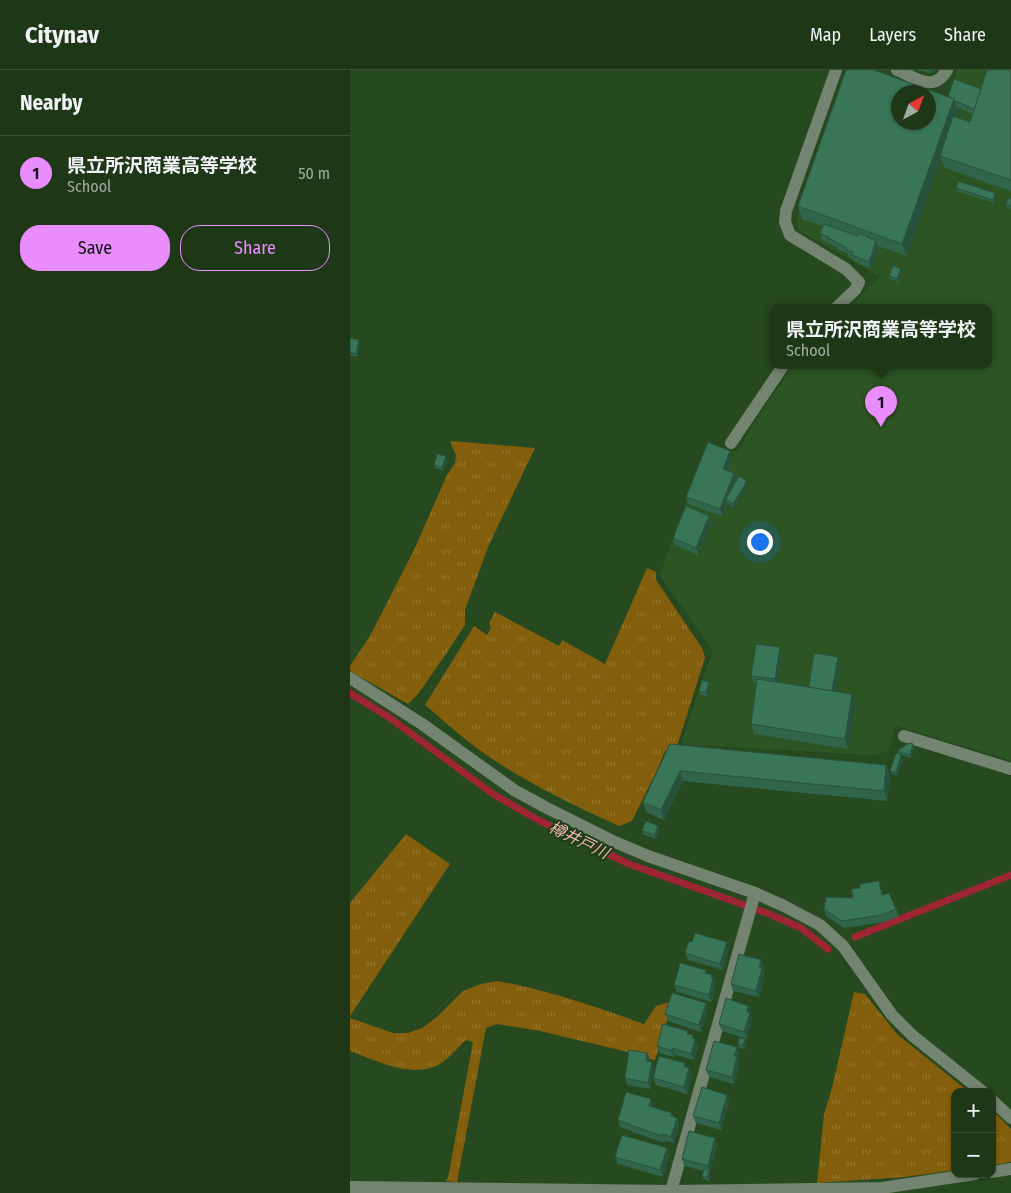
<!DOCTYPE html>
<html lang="en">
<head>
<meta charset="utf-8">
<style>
  :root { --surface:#1d3717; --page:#253f20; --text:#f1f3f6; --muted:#a0aca1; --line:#3b5136; --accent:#e98dfe }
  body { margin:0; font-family:"Fira Sans Condensed","Noto Sans JP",sans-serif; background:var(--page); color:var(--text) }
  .controls { position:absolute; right:15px; bottom:15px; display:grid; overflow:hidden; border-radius:10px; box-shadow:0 1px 4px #0004 }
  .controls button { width:45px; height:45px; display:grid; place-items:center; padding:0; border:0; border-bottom:1px solid var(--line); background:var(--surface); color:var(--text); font:25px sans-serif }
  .compass { position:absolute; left:541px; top:15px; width:45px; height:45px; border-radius:50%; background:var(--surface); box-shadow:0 1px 4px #0004; rotate:41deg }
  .you { position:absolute; left:409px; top:471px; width:18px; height:18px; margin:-12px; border:4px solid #fff; border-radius:50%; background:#1a73e8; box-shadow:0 0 0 8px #1a73e833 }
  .badge { display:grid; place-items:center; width:32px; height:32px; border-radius:50%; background:var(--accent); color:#111; font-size:16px; font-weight:700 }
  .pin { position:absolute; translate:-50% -41px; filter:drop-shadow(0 1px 2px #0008) }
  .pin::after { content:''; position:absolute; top:26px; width:18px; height:15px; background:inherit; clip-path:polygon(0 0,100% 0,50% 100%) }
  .popup { position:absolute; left:420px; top:234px; width:222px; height:65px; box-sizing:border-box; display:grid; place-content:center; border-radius:10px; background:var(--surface); filter:drop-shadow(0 1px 4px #0005); font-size:16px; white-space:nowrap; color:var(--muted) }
  .popup b { font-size:19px; color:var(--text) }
  .popup::after { content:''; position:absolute; left:50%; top:100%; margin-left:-10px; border:10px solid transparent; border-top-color:var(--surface) }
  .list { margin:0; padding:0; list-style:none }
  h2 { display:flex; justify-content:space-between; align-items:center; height:65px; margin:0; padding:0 20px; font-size:21px }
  h2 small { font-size:16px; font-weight:400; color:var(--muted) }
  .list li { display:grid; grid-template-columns:32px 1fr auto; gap:15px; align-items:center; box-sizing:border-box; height:75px; padding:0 20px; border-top:1px solid var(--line) }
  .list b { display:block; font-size:19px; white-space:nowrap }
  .list p { margin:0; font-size:16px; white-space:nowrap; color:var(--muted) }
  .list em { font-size:16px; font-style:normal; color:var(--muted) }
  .actions { display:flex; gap:10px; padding:15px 20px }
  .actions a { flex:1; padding:11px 0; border:1px solid var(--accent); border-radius:20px; text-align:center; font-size:18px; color:var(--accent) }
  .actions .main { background:var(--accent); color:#111 }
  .map { position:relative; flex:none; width:661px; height:1123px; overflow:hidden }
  header { display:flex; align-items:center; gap:30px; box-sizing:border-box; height:70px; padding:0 25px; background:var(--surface); border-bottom:1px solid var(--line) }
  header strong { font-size:24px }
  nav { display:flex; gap:28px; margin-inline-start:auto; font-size:18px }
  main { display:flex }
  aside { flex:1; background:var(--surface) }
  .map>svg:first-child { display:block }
</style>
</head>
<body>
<header>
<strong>Citynav</strong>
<nav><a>Map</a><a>Layers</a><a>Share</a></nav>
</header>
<main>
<aside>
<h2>Nearby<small></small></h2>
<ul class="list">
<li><span class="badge">1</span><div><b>県立所沢商業高等学校</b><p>School</p></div><em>50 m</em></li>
</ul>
<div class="actions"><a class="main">Save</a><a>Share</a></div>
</aside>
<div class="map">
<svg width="661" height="1123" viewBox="0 0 661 1123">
  <defs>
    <pattern id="grass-tufts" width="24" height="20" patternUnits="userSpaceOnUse" patternTransform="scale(1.25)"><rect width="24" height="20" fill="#835e0c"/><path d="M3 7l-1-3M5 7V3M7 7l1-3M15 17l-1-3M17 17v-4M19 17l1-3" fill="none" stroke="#94752e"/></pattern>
  </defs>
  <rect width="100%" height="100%" fill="#27491f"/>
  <path fill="#2d5524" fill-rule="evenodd" d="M498 0H517L600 29 607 0H661V690L546 656 539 681 523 685 331 674 363 580 310 506 357 373 387 382 411 342 443 296H638V238H499L530 207 450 161 446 151ZM548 22H578V52H548Z"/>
  <g fill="url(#grass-tufts)">
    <path d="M101 371 185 378 138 477 115 540V555L94 587 68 624 58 634 0 601V596L20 566 63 482 97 405 105 393 106 385 101 374Z"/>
    <path d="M297 498 306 502V510L352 578 355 588 327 676 318 678 314 683 308 698 282 751 269 756C227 737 186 717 147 692 121 676 98 654 75 635L124 556 137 565 141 558 139 553 145 542 209 576 212 570 255 594Z"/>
    <path d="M56 764 100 794 0 946V833Z"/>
    <path d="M147 911C198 920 246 937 294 954L306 936 323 931 305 990 278 985V982L190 961 147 954 136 958 107 1112 95 1111 98 1108 123 972 116 970C108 977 101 986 93 992 65 1011 28 991 0 981V948L43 963H58L72 958 88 946 113 921 131 914Z"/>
    <path d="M504 922 515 924 547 964 619 1022H605V1100L555 1107 467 1113 474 1045 482 1018Z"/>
    <path d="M642 1040 661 1059V1092L642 1095Z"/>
  </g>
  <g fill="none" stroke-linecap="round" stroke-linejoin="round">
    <g stroke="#9e2533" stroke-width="7">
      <path d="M0 623 40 648 143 724 188 750 279 794 417 843 451 858 478 879"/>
      <path d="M505 867 661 805"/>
    </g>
    <g stroke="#738470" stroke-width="12">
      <path d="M486 0 436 141 435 152 440 165 496 199 509 212 505 220 486 238"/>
      <path d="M547 0C566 8 584 23 597 0"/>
      <path d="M381 373 433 296"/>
      <path d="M0 608 72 654 164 720 197 738 265 772 298 786 405 823 434 836 470 855 493 876 542 945 563 966 633 1022"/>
      <path d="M554 666 661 699"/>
      <path d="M642 1030 661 1048"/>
      <path d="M642 1102 661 1099"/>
      <path d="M0 1117 321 1121 532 1118 625 1104"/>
      <path d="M321 1121 405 823"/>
    </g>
  </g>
  <g fill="#31654b" fill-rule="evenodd">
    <path d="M567 0H585L581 3Z"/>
    <path d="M661 0V121L595 98 591 89 557 186 528 176 529 178 521 199 504 191 503 189 499 187 498 184 487 179V177L481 175 480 173 473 171 470 164 473 156 452 149 448 136 598 26 631 19ZM607 38 623 44 620 52 606 47 608 41Z"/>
    <path d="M606 118 645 123 646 126 644 133 607 121Z"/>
    <path d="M661 129V139L657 137 656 134Z"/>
    <path d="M552 202 548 212 540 209 539 206Z"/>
    <path d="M0 268 9 270 10 274 7 287 0 285Z"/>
    <path d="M382 388 378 401 384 403 386 410 398 414 384 438 377 433 372 446 338 434 336 427Z"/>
    <path d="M97 390 94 401 85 398 84 395Z"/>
    <path d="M359 446 362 452 348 485 325 475 323 468Z"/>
    <path d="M430 577 432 584 428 612 459 617 488 587 490 594 486 622 506 634 498 679 404 664 401 654 407 613H404L401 606Z"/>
    <path d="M359 612 360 616 357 627 350 624 349 621Z"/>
    <path d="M320 674 536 695 540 705 537 731 333 711 314 750 296 742 293 732Z"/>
    <path d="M564 677 561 688 551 685 553 689 547 706 542 704 540 701 548 684 547 681Z"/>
    <path d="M308 756 310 760 306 769 293 764 292 761Z"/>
    <path d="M531 818 533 825 546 839 549 846 535 852 494 858 476 846 474 839Z"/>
    <path d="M342 872 379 879 373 900 338 890 335 883Z"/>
    <path d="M411 890 414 897 413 900 415 905 409 927 383 921 381 914Z"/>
    <path d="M356 900 358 904 362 905 366 915 361 932 327 922 324 915Z"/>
    <path d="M358 940 351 962 318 951 315 944Z"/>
    <path d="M401 942 400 944 402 949 397 969 372 961 369 954Z"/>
    <path d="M339 964 344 968 348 976 344 990 325 985 324 987 309 983 307 976Z"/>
    <path d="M395 969 396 973 395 979 389 978 388 974Z"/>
    <path d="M387 977 389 984 388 988 390 993 384 1014 359 1007 356 1000Z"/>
    <path d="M300 990 299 991 302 992 304 999 300 1019 277 1015 275 1008Z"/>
    <path d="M335 993 336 997 339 998 342 1005 337 1024 306 1015 303 1008Z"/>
    <path d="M377 1025 379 1032 371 1060 346 1053 343 1046Z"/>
    <path d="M301 1029 303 1036V1037L322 1043 323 1047 327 1048 329 1054 324 1073 315 1071V1073L282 1062V1061L270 1057 268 1050Z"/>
    <path d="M365 1068 367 1075 360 1102V1104L359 1111 354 1109 352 1106 354 1101 334 1096 332 1089Z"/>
    <path d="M319 1085 313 1107 268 1094 265 1087Z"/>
  </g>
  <g fill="#28523d">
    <path d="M580 0H585L581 3Z"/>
    <path d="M604 29 608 41 592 87 590 86 591 89 557 186 552 174Z"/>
    <path d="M645 123 646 126 644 133 643 130Z"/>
    <path d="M526 171 529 178 521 199 519 192Z"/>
    <path d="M551 199 552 202 548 212 547 209Z"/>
    <path d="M9 270 10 274 7 287 6 284Z"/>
    <path d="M380 381 382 388 376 406 373 399Z"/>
    <path d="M96 386 97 390 94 401 92 398Z"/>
    <path d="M384 403 386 410 376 429 377 433 372 446 370 439Z"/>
    <path d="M397 411 398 414 384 438 383 434Z"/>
    <path d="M359 446 362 452 348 485 346 478Z"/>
    <path d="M430 577 432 584 427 616 425 609Z"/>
    <path d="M488 587 490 594 485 628 482 621Z"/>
    <path d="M359 612 360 616 357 627 356 623Z"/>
    <path d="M502 624 506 634 498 679 495 669Z"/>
    <path d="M563 674 564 677 561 688 560 685Z"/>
    <path d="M551 685 553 689 547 706 546 703Z"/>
    <path d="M536 695 540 705 537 731 534 721Z"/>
    <path d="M330 701 333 711 314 750 311 740Z"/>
    <path d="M308 756 310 760 306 769 305 765Z"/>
    <path d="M377 872 379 879 373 900 370 894Z"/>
    <path d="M411 890 414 897 413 900 415 905 409 927 406 921Z"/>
    <path d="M362 905 366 915 361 932 359 925Z"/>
    <path d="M356 933 358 940 351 962 349 955Z"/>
    <path d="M398 936 401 942 400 944 402 949 397 969 394 962 397 942Z"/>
    <path d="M343 965 345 971V969L348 976 344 990 341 984Z"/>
    <path d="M395 969 396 973 395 979 393 975Z"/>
    <path d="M387 977 389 984 388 988 390 993 384 1014 382 1007 384 986Z"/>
    <path d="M322 978 325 985 324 987 322 981Z"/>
    <path d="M297 983 300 990 298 998 296 991Z"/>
    <path d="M302 992 304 999 300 1019 298 1013Z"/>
    <path d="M339 998 342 1005 337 1024 334 1017Z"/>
    <path d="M377 1025 379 1032 371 1060 369 1053Z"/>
    <path d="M301 1029 303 1036 301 1043 299 1036Z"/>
    <path d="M327 1048 329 1054 324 1073 321 1067Z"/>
    <path d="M365 1068 367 1075 360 1103 358 1096Z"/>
    <path d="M317 1078 319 1085 313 1107 310 1100Z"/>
    <path d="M359 1100 360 1104 359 1111 357 1107Z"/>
  </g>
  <g fill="#397557" stroke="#28523d" fill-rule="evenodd">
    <path d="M496 0H524L604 29 552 174 448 136ZM548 22H578V52H548Z"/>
    <path d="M637 0H661V110L590 86 603 46 620 52Z"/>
    <path d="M604 9 631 19 624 39 605 31 604 29 598 26Z"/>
    <path d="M608 111 645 123 643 130 606 118Z"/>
    <path d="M658 128 661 129V136L656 134Z"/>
    <path d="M474 154 508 166 509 163 526 171 519 192 502 185 503 182 496 180 497 178 485 172V171L478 168 479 167 470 164Z"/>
    <path d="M543 195 551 199 547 209 539 206Z"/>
    <path d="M0 268 9 270 6 284 0 282Z"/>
    <path d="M358 372 380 381 373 399 384 403 370 439 336 427Z"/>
    <path d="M87 384 96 386 92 398 84 395Z"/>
    <path d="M389 406 397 411 383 434 376 429Z"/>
    <path d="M336 436 359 446 346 478 323 468Z"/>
    <path d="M406 574 430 577 425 609 401 606Z"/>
    <path d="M464 583 488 587 482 621 459 617Z"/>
    <path d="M407 609 502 624 495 669 401 654Z"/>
    <path d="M352 610 359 612 356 623 349 621Z"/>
    <path d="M559 673 563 674 560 685 547 681Z"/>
    <path d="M320 674 536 695 534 721 330 701 311 740 293 732Z"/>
    <path d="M546 683 551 685 546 703 540 701Z"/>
    <path d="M296 751 308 756 305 765 292 761Z"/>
    <path d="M529 811 532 825 539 823 546 839 532 845 492 851 474 839 476 827 503 828 501 819 510 818V814Z"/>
    <path d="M345 863 377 872 370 894 335 883 339 871 342 872Z"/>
    <path d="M389 884 411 890 409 897 412 898 406 921 381 914Z"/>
    <path d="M330 893 356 900 355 903 362 905 361 907 363 908 359 925 324 915Z"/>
    <path d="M322 923 356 933 349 955 315 944Z"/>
    <path d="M376 928 398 936 397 942 400 943 394 962 369 954Z"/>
    <path d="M313 954 338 961 337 964 343 965 342 968 345 969 341 984 322 978V981L307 976Z"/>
    <path d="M389 968 395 969 393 975 388 974Z"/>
    <path d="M364 971 387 977 384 986H387L382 1007 356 1000Z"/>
    <path d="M279 980 297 983 296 991 302 992 298 1013 275 1008Z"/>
    <path d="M309 986 335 993 334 996 339 998 334 1017 303 1008Z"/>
    <path d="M352 1017 377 1025 369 1053 343 1046Z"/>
    <path d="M276 1022 301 1029 299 1036 322 1043 321 1046 327 1048 321 1067 313 1064 312 1066 280 1055V1054L268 1050Z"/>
    <path d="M339 1061 365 1068 358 1096 332 1089Z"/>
    <path d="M272 1065 317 1078 310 1100 265 1087Z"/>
    <path d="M354 1099 359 1100 357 1107 352 1106Z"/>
  </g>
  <g text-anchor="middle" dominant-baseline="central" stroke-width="4" stroke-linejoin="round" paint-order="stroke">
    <g font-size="16" font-style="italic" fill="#f5b5b4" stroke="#1c3e14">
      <text transform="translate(229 770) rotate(26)">樽井戸川</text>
    </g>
  </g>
</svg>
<div class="controls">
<button>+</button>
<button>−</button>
</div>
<svg class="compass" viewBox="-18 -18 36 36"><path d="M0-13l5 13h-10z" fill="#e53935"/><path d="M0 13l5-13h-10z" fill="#a0aca1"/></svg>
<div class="you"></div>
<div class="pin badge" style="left:531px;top:357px">1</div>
<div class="popup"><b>県立所沢商業高等学校</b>School</div>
</div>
</main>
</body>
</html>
